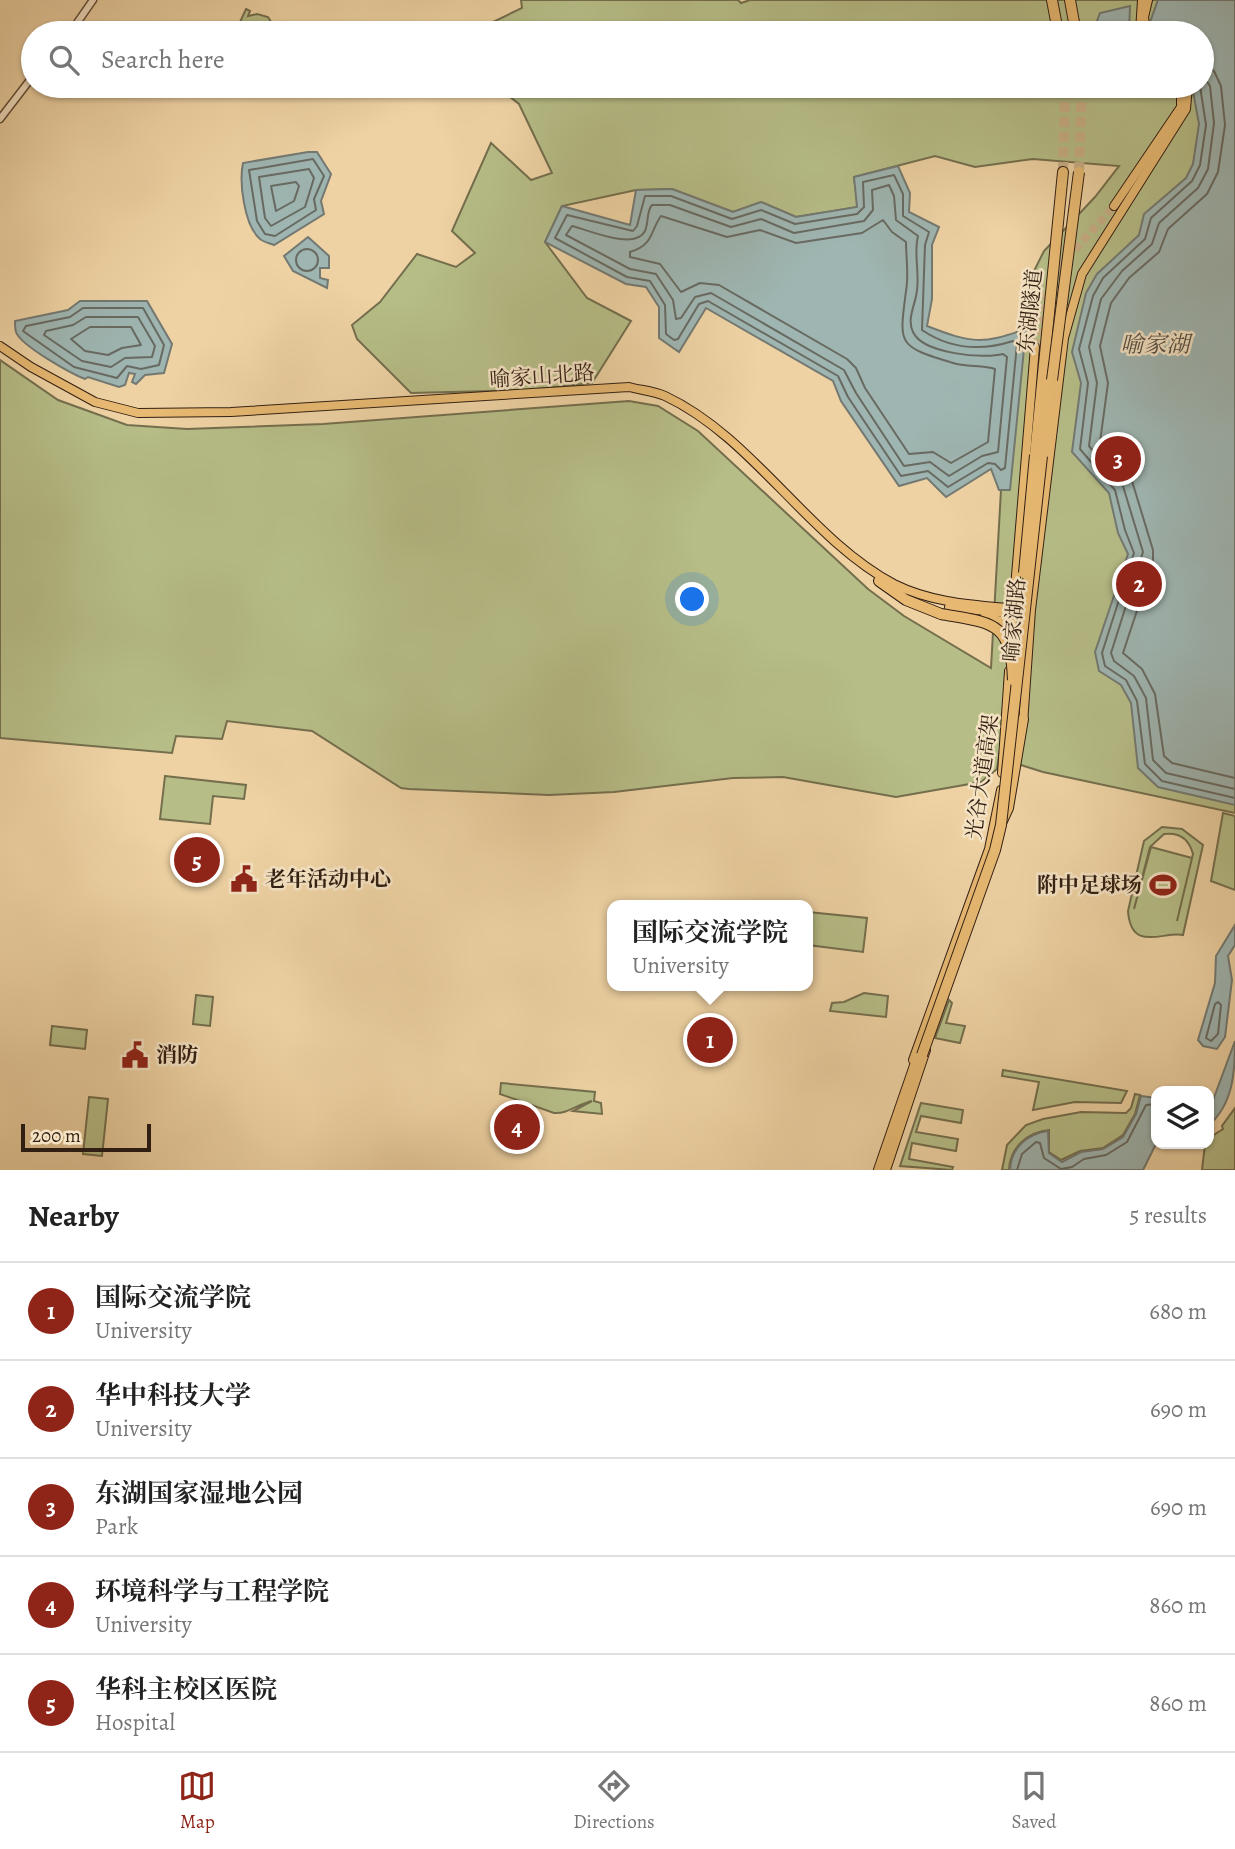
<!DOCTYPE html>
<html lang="en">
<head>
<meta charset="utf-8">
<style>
  :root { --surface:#fff; --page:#f2f2f2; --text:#222; --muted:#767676; --line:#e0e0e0; --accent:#8f2418 }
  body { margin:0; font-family:Alegreya,"Noto Serif SC",serif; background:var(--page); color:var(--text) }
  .controls { position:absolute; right:21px; bottom:21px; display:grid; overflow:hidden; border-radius:14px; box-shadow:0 2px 5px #0004 }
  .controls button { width:63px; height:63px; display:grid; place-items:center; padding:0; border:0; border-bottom:2px solid var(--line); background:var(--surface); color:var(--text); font:35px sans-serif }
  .scale { position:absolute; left:21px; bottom:18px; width:130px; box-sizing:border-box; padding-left:7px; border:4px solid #321f13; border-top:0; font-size:19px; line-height:24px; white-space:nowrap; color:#321f13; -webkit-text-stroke:5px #f4e2c3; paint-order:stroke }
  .you { position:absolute; left:693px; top:600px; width:24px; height:24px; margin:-18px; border:5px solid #fff; border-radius:50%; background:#1a73e8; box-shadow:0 0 0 10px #1a73e833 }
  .badge { display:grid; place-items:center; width:46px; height:46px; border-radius:50%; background:var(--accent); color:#fff; font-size:23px; font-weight:700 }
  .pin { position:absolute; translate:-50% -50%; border:4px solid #fff; box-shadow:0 2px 7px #0006 }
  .popup { position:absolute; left:607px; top:900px; width:206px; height:91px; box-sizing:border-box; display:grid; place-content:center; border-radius:14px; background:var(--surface); filter:drop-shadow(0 2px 5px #0005); font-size:23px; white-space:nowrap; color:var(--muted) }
  .popup b { font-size:26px; color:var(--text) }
  .popup::after { content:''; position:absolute; left:50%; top:100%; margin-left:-14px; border:14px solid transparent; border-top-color:var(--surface) }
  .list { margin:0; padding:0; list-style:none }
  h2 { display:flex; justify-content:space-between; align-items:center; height:91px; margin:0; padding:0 28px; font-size:30px }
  h2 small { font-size:23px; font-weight:400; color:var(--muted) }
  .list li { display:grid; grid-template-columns:46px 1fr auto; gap:21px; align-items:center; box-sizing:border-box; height:98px; padding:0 28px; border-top:2px solid var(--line) }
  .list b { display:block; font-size:26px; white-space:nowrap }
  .list p { margin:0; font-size:23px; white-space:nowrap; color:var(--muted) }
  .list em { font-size:23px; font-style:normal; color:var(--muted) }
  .icon { flex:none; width:38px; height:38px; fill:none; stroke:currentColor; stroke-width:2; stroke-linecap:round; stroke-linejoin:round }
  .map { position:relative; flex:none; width:1235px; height:1170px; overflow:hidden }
  .search { position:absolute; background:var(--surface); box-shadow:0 2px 5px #0004; left:21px; right:21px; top:21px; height:77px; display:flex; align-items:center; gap:18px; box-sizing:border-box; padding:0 24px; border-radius:38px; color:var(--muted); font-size:26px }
  .sheet { height:581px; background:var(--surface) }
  nav { display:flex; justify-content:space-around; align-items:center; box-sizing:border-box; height:98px; border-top:2px solid var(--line); background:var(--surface); font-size:19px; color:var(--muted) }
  nav a { display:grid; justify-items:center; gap:4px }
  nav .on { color:var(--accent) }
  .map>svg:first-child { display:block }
</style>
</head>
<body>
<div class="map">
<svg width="1235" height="1170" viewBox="0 0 1235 1170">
  <rect width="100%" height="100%" fill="#eed2a3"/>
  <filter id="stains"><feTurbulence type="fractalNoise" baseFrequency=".00286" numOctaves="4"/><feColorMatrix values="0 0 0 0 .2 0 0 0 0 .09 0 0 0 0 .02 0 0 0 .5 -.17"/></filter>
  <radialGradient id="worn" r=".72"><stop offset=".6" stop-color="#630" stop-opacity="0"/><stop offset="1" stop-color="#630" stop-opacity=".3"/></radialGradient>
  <g fill="#b6bd87" stroke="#746e4d" stroke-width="2" fill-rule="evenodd">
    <path d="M521 0H738L741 3 750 0H1235V813L1043 772 1021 765 1000 749 997 769 981 782 896 797 783 777 733 778 614 792 549 795 409 789 401 788 312 731 227 721 222 739 176 736 172 753 0 738V360L58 400 127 425 187 429 323 424 629 401 658 406 698 431 868 589 904 616 991 668 1007 383 1025 289 1044 251 1095 197 1119 166 1033 159 975 167 935 156 854 177 858 207 796 217 761 202 733 212 672 189 636 190 562 206 545 242 587 298 631 321 592 383 527 390 411 393 357 339 352 325 380 302 417 254 456 267 475 253 452 231 491 143 531 180 552 173 519 104 496 86H1202V33H1124L1097 21 1108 33H470L522 8Z"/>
    <path d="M246 9 250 11 248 16 257 14 268 17 278 33H235Z"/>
    <path d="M165 776 246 785 244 799 213 796 210 824 160 819Z"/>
    <path d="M1223 813 1235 816V890L1211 881Z"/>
    <path d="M1162 827 1182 829 1203 845 1183 935C1163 931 1131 953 1128 911L1144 841ZM1164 834C1179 832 1189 839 1193 854L1177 921 1192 858 1151 847 1134 909 1150 847Z"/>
    <path d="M808 912 867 918 863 952 808 945Z"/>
    <path d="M864 993 888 996 886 1017 830 1011 832 1003 844 1002Z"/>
    <path d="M196 995 213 997 210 1026 193 1024Z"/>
    <path d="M949 1000 952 1003 946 1023 965 1026 960 1043 935 1038Z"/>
    <path d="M52 1026 87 1030 85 1049 50 1045Z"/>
    <path d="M1003 1070 1127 1091 1121 1103 1075 1102 1033 1110 1039 1082 1002 1076Z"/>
    <path d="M501 1083 595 1092 594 1101 601 1103 602 1114 573 1111 592 1101C578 1104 568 1114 554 1113L500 1094Z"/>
    <path d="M1135 1094 1140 1095 1135 1114 1123 1135 1103 1148 1080 1151 1061 1160 1049 1152V1130C1027 1132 1010 1148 1009 1170H1002L1007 1145 1026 1125 1043 1119 1081 1112 1126 1113 1131 1108Z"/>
    <path d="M89 1097 108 1099 102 1156 83 1154Z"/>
    <path d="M921 1103 963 1110 961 1123 921 1116 916 1132 958 1139 956 1151 912 1143 909 1159 953 1167 952 1170 900 1166Z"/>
    <path d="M1235 1108V1170H1202L1205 1144H1209V1138L1223 1129 1222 1126Z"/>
  </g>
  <g fill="#9eb5b1" stroke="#737972" stroke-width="2">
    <path d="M1158 0H1235V805L1158 787 1138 768 1131 703 1121 685 1099 671 1095 652 1128 554 1118 533 1109 493 1072 452 1081 383 1072 352 1086 293 1097 274 1139 235 1144 214 1186 178 1193 164 1199 124 1192 86H1202V33H1154L1149 25Z"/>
    <path d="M1130 6 1129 33H1108L1097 21 1100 13Z"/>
    <path d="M308 152H317L331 174 321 201 324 214 274 245C270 243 262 242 259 238 244 224 239 182 243 163Z"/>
    <path d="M898 166 910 193 909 212 939 227 932 245V299L927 326C971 343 981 345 1026 329L1010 490H999L991 469 946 497 927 478 899 486 841 401 833 381 706 308 679 352 659 338V307L646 287 626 284 545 242 562 206 630 225 636 190 672 189 733 212 761 202 796 217 857 207 854 177Z"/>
    <path d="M308 237 329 256V268H320V278L328 280 327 288 293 271 284 256Z"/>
    <path d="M80 301H147L172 344 164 373 145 375 136 384 132 382 135 374 129 373 125 385 119 387 88 377 85 379C72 374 21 346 16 332 15 329 15 325 15 321L68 310Z"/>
    <path d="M1235 925V945L1228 956 1232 980 1225 1037 1217 1049 1203 1046 1198 1040 1215 983 1216 956Z"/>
    <path d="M1235 1041C1235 1070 1234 1103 1209 1125V1111Z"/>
    <path d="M1141 1096 1156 1098V1144L1143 1170H1010C1011 1148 1027 1134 1048 1131L1049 1153 1062 1162 1081 1152 1103 1149 1123 1137 1136 1114Z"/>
  </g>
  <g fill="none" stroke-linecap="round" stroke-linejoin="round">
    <g stroke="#686a62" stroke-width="2">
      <path d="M1202 62 1214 71 1221 86 1225 125 1218 172 1207 194 1168 229 1159 252 1129 278 1111 303 1100 346 1108 383 1100 442 1132 481 1153 550V562L1123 653 1142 669 1155 694 1164 756 1172 763 1235 778"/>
      <path d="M1202 74 1210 86 1214 123 1208 169 1198 188 1159 223 1152 244 1122 271 1101 299 1089 347 1097 383 1089 446 1123 486 1143 552 1111 653 1114 661 1134 676 1146 698 1153 760 1166 773 1235 789"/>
      <path d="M1200 86 1206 125 1200 165 1192 181 1151 218 1145 239 1103 278 1093 296 1079 349 1088 383 1080 449 1115 490 1125 530 1134 553 1102 653 1105 666 1126 680 1137 701 1145 764 1162 781 1235 798"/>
      <path d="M313 159 324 176 314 199 316 210 275 236 265 234 257 221 249 170Z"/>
      <path d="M309 169 314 178 305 207 271 226 265 218 259 177Z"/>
      <path d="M894 175 903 194V216L929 232 925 245 922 330C950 349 982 351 1013 341L1017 344 1005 468 1001 470 995 464 988 463 948 487 928 471 901 476 848 397 838 376 708 301 699 304 678 339 674 340 666 334 665 305 650 281 627 277 555 238 567 215 633 231 637 226 645 196H671L732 219 761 210 795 224 857 214 864 207 863 182Z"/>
      <path d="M296 182 299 186 294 201 276 211 271 186Z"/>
      <path d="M889 185 894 196 896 220 918 236C913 255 921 276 916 296 914 307 907 320 913 332 923 354 984 359 1003 354L1007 357 998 452 982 456 949 476 930 462 904 466 856 393 844 370 711 293 695 297 681 318 676 319 673 300 656 274 630 269 566 235 572 226C589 230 635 251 645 231 649 222 646 212 652 205H670L731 227 761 219 794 233 864 221 873 210 872 190Z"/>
      <path d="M661 216 727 237 760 230 796 243 862 233 883 220 892 232 906 242C906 258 909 275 906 291 899 345 897 346 953 363 966 367 984 365 995 369L988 442 951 463 933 452 909 454 865 388 856 368 847 359 719 285 700 283 681 292 660 264 630 257V252C654 245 650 231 661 216Z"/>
      <circle cx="307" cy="260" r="11"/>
      <path d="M83 308H143L164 345 159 365 141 369 127 366 117 378 74 367 23 331 26 326 70 317Z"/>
      <path d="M86 317H138L155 346 152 357 125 358 111 367 82 361 44 335 46 331 73 325Z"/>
      <path d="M90 327H131L141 345 122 348 108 355 85 351 71 339Z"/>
      <path d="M1218 1002 1221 1005 1218 1034 1211 1041 1206 1038 1215 1004Z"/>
      <path d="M1017 1170 1022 1154 1036 1142 1040 1143 1044 1158 1061 1169 1072 1167 1084 1159 1106 1155 1127 1142 1146 1105 1156 1104"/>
    </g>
    <path stroke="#c8ae86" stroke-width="8" stroke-dasharray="8 4" stroke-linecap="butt" d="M1035 347 1039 315 1054 273 1114 206"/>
    <g stroke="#c8ae86" stroke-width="10" stroke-dasharray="10 5" stroke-linecap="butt">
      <path d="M1063 172 1065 86"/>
      <path d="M1079 172 1082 86"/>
    </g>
    <defs>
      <g id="minor">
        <path d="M70 33 93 0"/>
        <path d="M0 119 33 76"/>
      </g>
      <g id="major">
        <path d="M1140 32 1142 0"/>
        <path d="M1146 33 1144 17 1148 0"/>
        <path d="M1114 206 1181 107V86"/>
        <path d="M0 346 31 367 95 402 138 413 231 412 629 387C640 390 654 391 665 396 753 437 808 538 894 584 936 605 983 605 1028 610"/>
        <path d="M949 607 1030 616"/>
        <path d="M985 616 1000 621 1009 634"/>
        <path d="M1010 648 1035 347"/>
        <path d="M1023 724 1031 610 1064 338 1082 274 1186 109 1188 86"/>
        <path d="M1002 773 1009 671"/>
        <path d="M913 1060 989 849 1001 790"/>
        <path d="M886 1170 926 1050"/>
      </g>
      <g id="highway">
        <path d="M1052 0 1058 32"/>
        <path d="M1070 0 1075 28"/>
        <path d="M1035 455 1063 172"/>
        <path d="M1042 456 1052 380"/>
        <path d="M879 581 906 600 941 614"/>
        <path d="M1002 821 1008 808 1023 719"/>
        <path d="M879 1170 919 1054"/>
      </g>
    </defs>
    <use href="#minor" stroke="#614c37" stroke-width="9"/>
    <use href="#major" stroke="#321f13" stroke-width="10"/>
    <use href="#highway" stroke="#321f13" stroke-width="12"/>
    <use href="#minor" stroke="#f4e2c3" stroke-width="6"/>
    <use href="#major" stroke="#e7b972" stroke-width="8"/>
    <use href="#highway" stroke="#e7b972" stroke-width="10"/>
    <defs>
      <g id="highway-bridge">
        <path d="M1052 380 1079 172"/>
        <path d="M1024 573 1035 455"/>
        <path d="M941 614C992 623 1011 621 1013 680"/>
        <path d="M922 1055 995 850 1001 825 1042 456"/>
      </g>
    </defs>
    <use href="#highway-bridge" stroke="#321f13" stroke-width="12" stroke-linecap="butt"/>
    <use href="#highway-bridge" stroke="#e7b972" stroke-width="10"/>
  </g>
  <defs>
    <symbol id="civic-bare" viewBox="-9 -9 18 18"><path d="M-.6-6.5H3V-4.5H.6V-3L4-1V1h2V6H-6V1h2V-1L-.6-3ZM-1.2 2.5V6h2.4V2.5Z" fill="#8f2418" stroke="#f4e2c3" stroke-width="2.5" paint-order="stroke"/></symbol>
    <symbol id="stadium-bare" viewBox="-9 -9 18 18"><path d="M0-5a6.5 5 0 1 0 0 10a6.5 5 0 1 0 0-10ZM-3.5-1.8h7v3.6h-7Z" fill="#8f2418" stroke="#f4e2c3" stroke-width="2.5" paint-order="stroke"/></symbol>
  </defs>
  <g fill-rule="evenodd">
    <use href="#civic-bare" x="225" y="860" width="38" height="38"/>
    <use href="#stadium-bare" x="1144" y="866" width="38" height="38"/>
    <use href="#civic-bare" x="116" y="1036" width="38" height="38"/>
  </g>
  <g text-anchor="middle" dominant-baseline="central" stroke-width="5" stroke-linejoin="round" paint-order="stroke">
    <g font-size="21" fill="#321f13" stroke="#f4e2c3">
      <text transform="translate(1030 311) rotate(-84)">东湖隧道</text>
      <text transform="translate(542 376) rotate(-4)">喻家山北路</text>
      <text transform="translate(1014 620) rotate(-85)">喻家湖路</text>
      <text transform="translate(982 777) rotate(-82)">光谷大道高架</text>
    </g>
    <g font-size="21" font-weight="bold" fill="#321f13" stroke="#f4e2c3" text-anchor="start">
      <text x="265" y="879">老年活动中心</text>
      <text x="1142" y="885" text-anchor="end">附中足球场</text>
      <text x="156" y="1055">消防</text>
    </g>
    <g font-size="23" font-style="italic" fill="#524c42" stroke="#f4e2c3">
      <text x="1155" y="344">喻家湖</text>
    </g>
  </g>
  <rect width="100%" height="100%" filter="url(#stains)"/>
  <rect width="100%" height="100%" fill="url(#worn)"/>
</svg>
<div class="controls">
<button><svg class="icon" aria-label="layers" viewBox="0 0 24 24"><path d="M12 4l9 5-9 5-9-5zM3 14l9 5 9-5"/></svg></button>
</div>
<div class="scale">200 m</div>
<div class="you"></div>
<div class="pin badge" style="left:710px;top:1040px">1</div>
<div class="popup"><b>国际交流学院</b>University</div>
<div class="pin badge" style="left:1139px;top:584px">2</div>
<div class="pin badge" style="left:1118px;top:459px">3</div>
<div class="pin badge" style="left:517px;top:1127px">4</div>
<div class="pin badge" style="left:197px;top:860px">5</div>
<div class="search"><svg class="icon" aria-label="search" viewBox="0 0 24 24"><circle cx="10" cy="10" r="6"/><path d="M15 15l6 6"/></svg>Search here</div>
</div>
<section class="sheet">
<h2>Nearby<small>5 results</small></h2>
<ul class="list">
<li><span class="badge">1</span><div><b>国际交流学院</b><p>University</p></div><em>680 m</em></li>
<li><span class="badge">2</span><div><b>华中科技大学</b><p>University</p></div><em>690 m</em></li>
<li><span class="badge">3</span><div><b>东湖国家湿地公园</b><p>Park</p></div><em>690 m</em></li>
<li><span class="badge">4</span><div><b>环境科学与工程学院</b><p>University</p></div><em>860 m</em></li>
<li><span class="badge">5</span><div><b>华科主校区医院</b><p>Hospital</p></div><em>860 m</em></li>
</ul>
</section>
<nav>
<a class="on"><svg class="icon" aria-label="map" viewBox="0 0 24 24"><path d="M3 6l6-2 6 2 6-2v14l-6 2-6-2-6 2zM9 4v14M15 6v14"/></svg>Map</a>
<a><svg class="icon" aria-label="directions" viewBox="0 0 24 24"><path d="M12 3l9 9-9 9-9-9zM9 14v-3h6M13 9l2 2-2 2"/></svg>Directions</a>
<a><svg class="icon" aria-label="saved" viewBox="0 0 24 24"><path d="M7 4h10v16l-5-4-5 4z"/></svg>Saved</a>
</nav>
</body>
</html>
